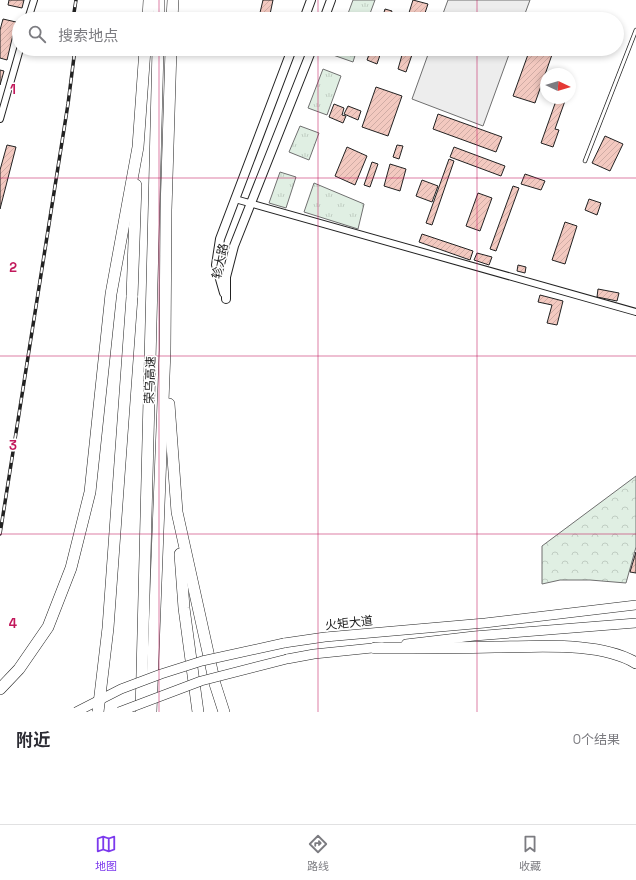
<!DOCTYPE html>
<html lang="zh">
<head>
<meta charset="utf-8">
<style>
  :root { --surface:#fff; --page:#f7f7f7; --text:#2b2b33; --muted:#7c7c81; --line:#e1e1e2; --accent:#7c3aed }
  body { margin:0; font-family:"Space Grotesk","Noto Sans SC",sans-serif; background:var(--page); color:var(--text) }
  .compass { position:absolute; left:540px; top:68px; width:36px; height:36px; border-radius:50%; background:var(--surface); box-shadow:0 2px 6px #0003; rotate:94deg }
  .list { margin:0; padding:0; list-style:none }
  h2 { display:flex; justify-content:space-between; align-items:center; height:52px; margin:0; padding:0 16px; font-size:17px }
  h2 small { font-size:13px; font-weight:400; color:var(--muted) }
  .icon { flex:none; width:22px; height:22px; fill:none; stroke:currentColor; stroke-width:2; stroke-linecap:round; stroke-linejoin:round }
  .map { position:relative; flex:none; width:636px; height:712px; overflow:hidden }
  .search { position:absolute; background:var(--surface); box-shadow:0 2px 6px #0003; left:12px; right:12px; top:12px; height:44px; display:flex; align-items:center; gap:10px; box-sizing:border-box; padding:0 14px; border-radius:22px; color:var(--muted); font-size:15px }
  .sheet { height:112px; background:var(--surface) }
  nav { display:flex; justify-content:space-around; align-items:center; box-sizing:border-box; height:56px; border-top:1px solid var(--line); background:var(--surface); font-size:11px; color:var(--muted) }
  nav a { display:grid; justify-items:center; gap:2px }
  nav .on { color:var(--accent) }
  .map>svg:first-child { display:block }
</style>
</head>
<body>
<div class="map">
<svg width="636" height="712" viewBox="0 0 636 712">
  <defs>
    <pattern id="grass-tufts" width="24" height="20" patternUnits="userSpaceOnUse"><rect width="24" height="20" fill="#e0efe3"/><path d="M3 7l-1-3M5 7V3M7 7l1-3M15 17l-1-3M17 17v-4M19 17l1-3" fill="none" stroke="#c0cdc2"/></pattern>
    <pattern id="forest-crowns" width="20" height="18" patternUnits="userSpaceOnUse"><rect width="20" height="18" fill="#e0efe3"/><path d="M2 6a3 3 0 1 1 6 0M12 15a3 3 0 1 1 6 0" fill="none" stroke="#c0cdc2"/></pattern>
    <pattern id="building-hatch" width="6" height="6" patternUnits="userSpaceOnUse"><rect width="6" height="6" fill="#f3c9c0"/><path d="M-1 1l2-2M0 6l6-6M5 7l2-2" fill="none" stroke="#d0aca5"/></pattern>
  </defs>
  <rect width="100%" height="100%" fill="#fff"/>
  <g fill="url(#grass-tufts)" stroke="#6f6f6f">
    <path d="M353 0H375L368 19H346Z"/>
    <path d="M335 49H357L353 62 333 55Z"/>
    <path d="M323 69 341 76 327 115 308 108Z"/>
    <path d="M300 126 319 133 309 160 289 152Z"/>
    <path d="M280 172 296 177 286 208 269 203Z"/>
    <path d="M314 183 364 204 358 229 304 212Z"/>
  </g>
  <path fill="url(#forest-crowns)" stroke="#6f6f6f" d="M636 476V547L626 583 590 580H560L542 584V546Z"/>
  <g fill="#ededed" stroke="#6f6f6f">
    <path d="M448 0H530L523 19H441Z"/>
    <path d="M430 49H511L483 126 412 99Z"/>
  </g>
  <g fill="url(#building-hatch)" stroke="#222">
    <path d="M9 0H24L22 8 8 5Z"/>
    <path d="M263 0H273L269 19H243L244 14 259 17Z"/>
    <path d="M413 0 428 4 423 19H407Z"/>
    <path d="M385 9 392 11 389 19H382Z"/>
    <path d="M3 19 16 22 7 60 0 58V30Z"/>
    <path d="M371 49H382L377 64 367 60Z"/>
    <path d="M399 49H414L406 72 398 69 402 55 397 53Z"/>
    <path d="M530 49H554L535 103 513 96Z"/>
    <path d="M0 70 4 71 0 85Z"/>
    <path d="M376 87 402 96 388 136 362 127Z"/>
    <path d="M557 98H566L555 129 559 130 553 147 541 143Z"/>
    <path d="M334 104 344 108 342 115 346 116 343 123 329 117Z"/>
    <path d="M348 106 361 111 358 120 344 114Z"/>
    <path d="M438 114 502 137 496 152 433 129Z"/>
    <path d="M605 136 623 144 610 171 592 163Z"/>
    <path d="M7 145 16 147 0 209V170Z"/>
    <path d="M397 145 403 146 399 159 393 157Z"/>
    <path d="M347 147 367 156 355 185 335 176Z"/>
    <path d="M454 147 505 166 501 176 450 157Z"/>
    <path d="M449 159 454 161 432 225 426 223Z"/>
    <path d="M372 162 378 164 370 187 364 185Z"/>
    <path d="M390 164 406 169 400 191 384 186Z"/>
    <path d="M525 174 545 181 541 190 521 184Z"/>
    <path d="M422 180 438 186 432 202 416 196Z"/>
    <path d="M513 186 519 188 496 251 490 249Z"/>
    <path d="M478 193 492 198 480 231 466 226Z"/>
    <path d="M589 199 601 203 597 215 585 210Z"/>
    <path d="M565 222 577 226 565 264 552 260Z"/>
    <path d="M422 234 473 251 470 260 419 242Z"/>
    <path d="M477 253 492 257 489 265 474 260Z"/>
    <path d="M518 265 526 267 525 273 517 271Z"/>
    <path d="M598 289 619 293 617 301 597 297Z"/>
    <path d="M540 295 563 301 557 325 547 323 552 305 538 302Z"/>
    <path d="M636 552V573L630 572Z"/>
  </g>
  <g fill="none" stroke-linecap="round" stroke-linejoin="round">
    <defs>
      <path id="lane" d="M585 161 636 30"/>
      <g id="street">
        <path d="M28 19 34 0"/>
        <path d="M0 119 20 49"/>
        <path d="M235 199 636 312"/>
      </g>
      <g id="secondary">
        <path d="M304 19 311 0"/>
        <path d="M324 19 331 0"/>
        <path d="M224 293 216 265 220 239 292 49"/>
        <path d="M226 299V277L234 246 312 49"/>
      </g>
      <g id="primary">
        <path d="M284 643 325 637 485 623 636 605"/>
        <path d="M406 644 474 636 636 623"/>
        <path d="M287 659 314 654 382 647"/>
      </g>
      <g id="highway">
        <path d="M148 19 149 0"/>
        <path d="M159 19V0"/>
        <path d="M172 19 173 0"/>
        <path d="M132 297 136 185"/>
        <path d="M169 404 177 512 215 684 224 712"/>
        <path d="M180 554 184 608 198 712"/>
        <path d="M375 648C415 648 455 648 495 647 537 647 599 641 636 663"/>
        <path d="M0 689 19 669 48 627 71 568 90 492 111 294 138 147 145 49"/>
        <path d="M141 712 158 49"/>
        <path d="M151 712 165 350 166 210 171 49"/>
      </g>
    </defs>
    <use href="#lane" stroke="#222" stroke-width="4.5"/>
    <use href="#street" stroke="#222" stroke-width="8"/>
    <use href="#secondary" stroke="#222" stroke-width="10"/>
    <use href="#primary" stroke="#222" stroke-width="10"/>
    <use href="#highway" stroke="#222" stroke-width="12"/>
    <use href="#lane" stroke="#fff" stroke-width="3"/>
    <use href="#street" stroke="#fff" stroke-width="6"/>
    <use href="#secondary" stroke="#fff" stroke-width="8"/>
    <use href="#primary" stroke="#fff" stroke-width="9"/>
    <use href="#highway" stroke="#fff" stroke-width="11"/>
    <defs>
      <g id="rail">
        <path d="M73 19 76 0"/>
        <path d="M0 534 68 104 75 49"/>
      </g>
    </defs>
    <use href="#rail" stroke="#222" stroke-width="3.5"/>
    <use href="#rail" stroke="#fff" stroke-width="2" stroke-dasharray="6" stroke-linecap="butt"/>
    <defs>
      <g id="primary-bridge">
        <path d="M76 712 121 689 161 674 202 661 284 643"/>
        <path d="M119 712 201 681 287 659"/>
      </g>
      <path id="highway-bridge" d="M98 712 108 628 132 297"/>
    </defs>
    <use href="#primary-bridge" stroke="#222" stroke-width="10" stroke-linecap="butt"/>
    <use href="#highway-bridge" stroke="#222" stroke-width="12" stroke-linecap="butt"/>
    <use href="#primary-bridge" stroke="#fff" stroke-width="9"/>
    <use href="#highway-bridge" stroke="#fff" stroke-width="11"/>
  </g>
  <path fill="none" stroke="#c2185b" stroke-width="1" stroke-opacity="0.55" d="M159 0V19M318 0V19M477 0V19M159 49V712M318 49V712M477 49V712M0 178H636M0 356H636M0 534H636"/>
  <g text-anchor="middle" dominant-baseline="central" stroke-width="3" stroke-linejoin="round" paint-order="stroke">
    <g font-size="12" fill="#222" stroke="#fff">
      <text transform="translate(220 261) rotate(-78)">轸大路</text>
      <text transform="translate(150 380) rotate(-88)">荣乌高速</text>
      <text transform="translate(349 623) rotate(-6)">火矩大道</text>
    </g>
  </g>
  <g font-size="13" text-anchor="middle" font-weight="bold" fill="#c2185b" stroke="#fff" stroke-width="3" stroke-linejoin="round" paint-order="stroke">
    <text x="13" y="94">1</text>
    <text x="13" y="272">2</text>
    <text x="13" y="450">3</text>
    <text x="13" y="628">4</text>
  </g>
</svg>
<svg class="compass" viewBox="-18 -18 36 36"><path d="M0-13l5 13h-10z" fill="#e53935"/><path d="M0 13l5-13h-10z" fill="#7c7c81"/></svg>
<div class="search"><svg class="icon" aria-label="search" viewBox="0 0 24 24"><circle cx="10" cy="10" r="6"/><path d="M15 15l6 6"/></svg>搜索地点</div>
</div>
<section class="sheet">
<h2>附近<small>0个结果</small></h2>
<ul class="list">
</ul>
</section>
<nav>
<a class="on"><svg class="icon" aria-label="map" viewBox="0 0 24 24"><path d="M3 6l6-2 6 2 6-2v14l-6 2-6-2-6 2zM9 4v14M15 6v14"/></svg>地图</a>
<a><svg class="icon" aria-label="directions" viewBox="0 0 24 24"><path d="M12 3l9 9-9 9-9-9zM9 14v-3h6M13 9l2 2-2 2"/></svg>路线</a>
<a><svg class="icon" aria-label="saved" viewBox="0 0 24 24"><path d="M7 4h10v16l-5-4-5 4z"/></svg>收藏</a>
</nav>
</body>
</html>
